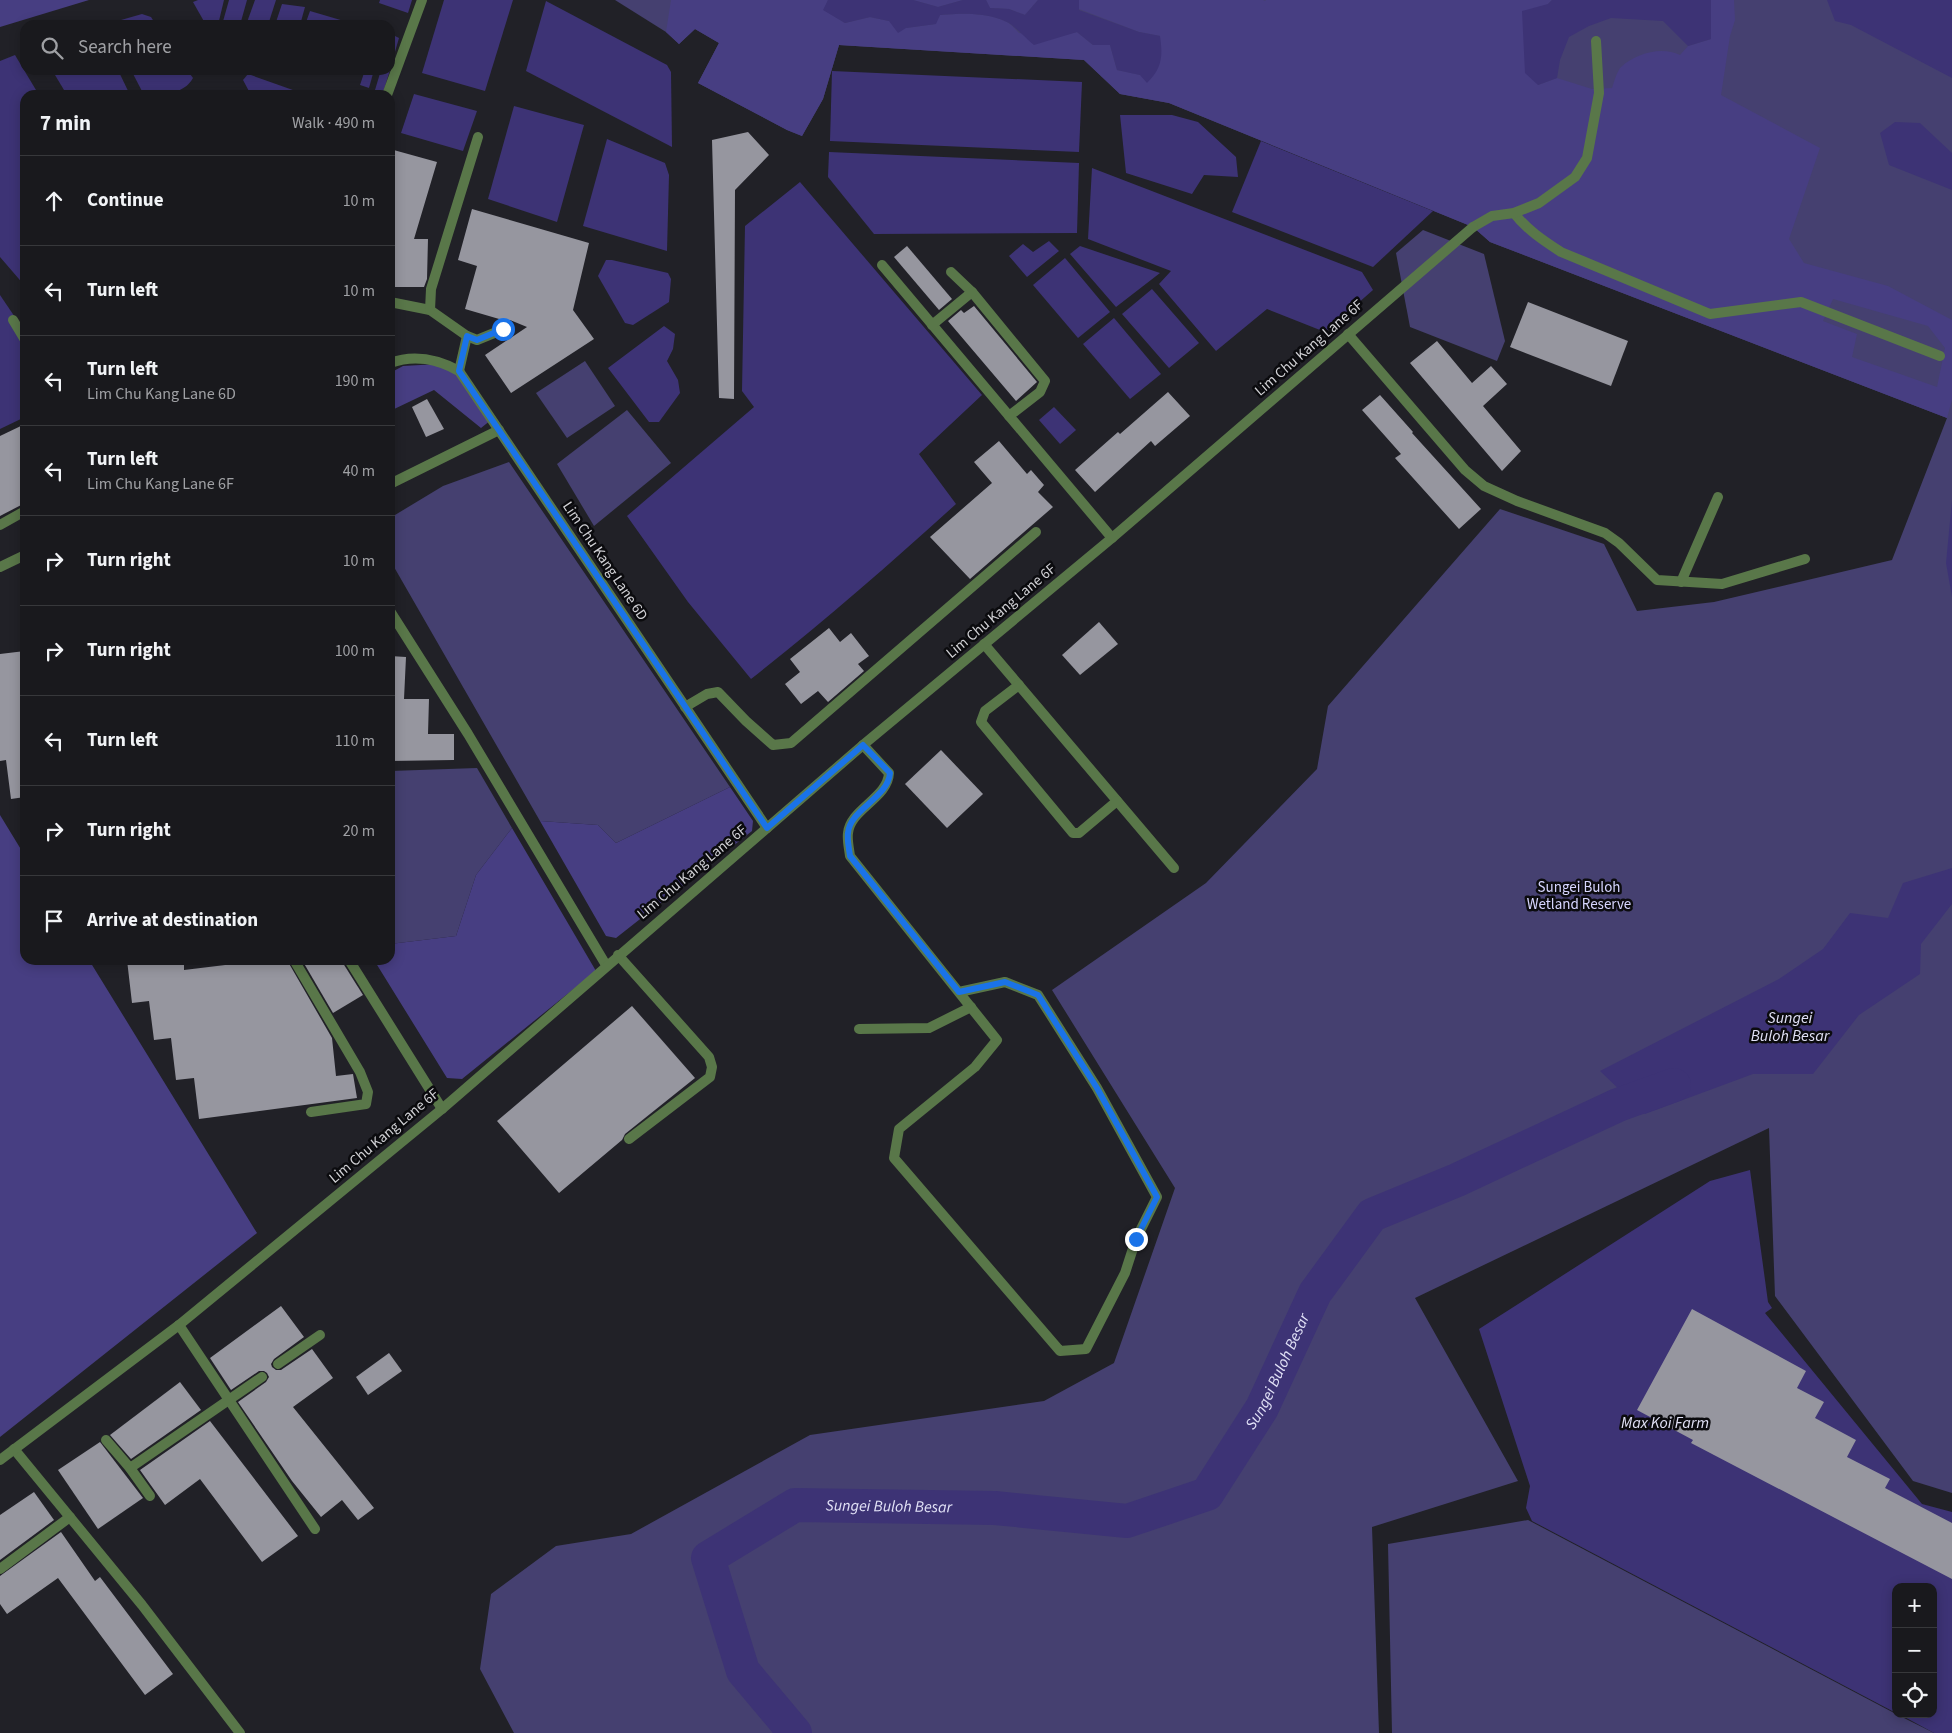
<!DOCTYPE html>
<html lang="en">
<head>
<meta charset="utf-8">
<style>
  :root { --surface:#19191d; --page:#26262a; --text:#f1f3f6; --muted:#9fa0a4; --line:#37383b }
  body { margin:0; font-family:"Source Sans 3",sans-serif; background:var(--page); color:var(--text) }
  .controls { position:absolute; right:15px; bottom:15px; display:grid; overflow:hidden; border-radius:10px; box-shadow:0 2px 12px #0003 }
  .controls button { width:45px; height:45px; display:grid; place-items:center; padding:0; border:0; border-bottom:1px solid var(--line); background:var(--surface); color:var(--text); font:25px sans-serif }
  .stop { position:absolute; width:15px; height:15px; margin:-11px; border:4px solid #1a73e8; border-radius:50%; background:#fff }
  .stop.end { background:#1a73e8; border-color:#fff; box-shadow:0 1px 5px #0008 }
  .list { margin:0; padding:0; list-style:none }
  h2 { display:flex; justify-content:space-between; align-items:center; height:65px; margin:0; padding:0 20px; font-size:21px }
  h2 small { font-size:16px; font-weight:400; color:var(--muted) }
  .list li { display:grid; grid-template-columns:32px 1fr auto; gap:15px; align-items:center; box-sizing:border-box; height:90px; padding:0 20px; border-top:1px solid var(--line) }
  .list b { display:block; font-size:19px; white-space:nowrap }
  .list p { margin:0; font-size:16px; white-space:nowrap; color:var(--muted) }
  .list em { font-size:16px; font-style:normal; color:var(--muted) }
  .icon { flex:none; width:28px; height:28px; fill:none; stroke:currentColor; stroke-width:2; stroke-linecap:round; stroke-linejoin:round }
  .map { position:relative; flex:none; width:1952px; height:1733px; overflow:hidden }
  .search { position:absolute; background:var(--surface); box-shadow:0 2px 12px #0003; left:20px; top:20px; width:375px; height:55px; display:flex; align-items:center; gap:12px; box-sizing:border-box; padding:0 18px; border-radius:15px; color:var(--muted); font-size:19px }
  .panel { position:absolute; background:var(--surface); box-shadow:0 2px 12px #0003; left:20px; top:90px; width:375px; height:875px; border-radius:15px }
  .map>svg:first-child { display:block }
</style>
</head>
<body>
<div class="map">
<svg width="1952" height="1733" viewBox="0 0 1952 1733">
  <rect width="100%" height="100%" fill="#212127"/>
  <g fill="#454070">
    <path d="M615 0H1952V1493L1913 1481 1775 1296 1769 1128 1415 1298 1518 1481 1372 1527 1379 1733H514L480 1669 491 1594 556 1546 631 1534 810 1435 1044 1401 1114 1363 1175 1188 1052 990 1206 883 1317 769 1328 706 1500 509 1604 544 1637 611 1714 602 1892 560 1947 418 1490 242 1473 227 1169 103 1120 94 1084 60 839 45 823 99 802 136 787 130 698 83 719 43 695 29 679 44 666 32Z"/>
    <path d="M1423 230 1484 254 1505 341 1497 361 1410 327 1396 253Z"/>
    <path d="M585 361 615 406 567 438 536 393Z"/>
    <path d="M627 410 671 463 594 526 557 464Z"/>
    <path d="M509 462 730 787 616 843 598 825 540 821 390 560V518L443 486Z"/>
    <path d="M477 768 512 828 476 875 456 936 390 944V771Z"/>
    <path d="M1528 1520 1896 1714 1934 1733H1392L1388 1544Z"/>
  </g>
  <g fill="#473e82" fill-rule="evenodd">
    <path d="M0 0H89L0 27Z"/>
    <path d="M671 0H828L824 10 845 23 870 17 889 21 906 28 935 24 940 15C962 13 987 12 1007 22 1012 25 1016 30 1019 33L1064 35 1077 32 1093 45H1110L1117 70 1141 75 1160 36 1139 32 1079 9V0H1263L1265 1 1266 0H1552L1548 4 1538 85 1557 78 1592 89 1612 88C1614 82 1617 71 1621 67 1636 53 1662 46 1680 55L1688 46 1711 39V0H1734L1735 20 1730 36 1721 95 1820 148 1789 239 1804 263 1888 286 1952 320V400L1947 418 1490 242 1473 227 1169 103 1120 94 1084 60 839 45 823 99 802 136 787 130 698 83 719 43 695 29 679 44 666 32ZM1833 299 1928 326 1945 348 1937 387 1852 357 1857 334 1823 321Z"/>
    <path d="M913 0H963L938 7Z"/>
    <path d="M986 0H1038L1025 15 1009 9 990 8Z"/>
    <path d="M438 364 463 378 491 420 481 428 434 390 390 411V373L403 366Z"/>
    <path d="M730 787 753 821 752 831 616 938 606 936 540 821 598 825 616 843Z"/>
    <path d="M0 815 25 856V960H89L257 1233 0 1437Z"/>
    <path d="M512 828 596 971 462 1079 447 1078 374 960H390V944L456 936 476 875Z"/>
  </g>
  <g fill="#3d3375">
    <path d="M198 0H224L218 25H206L193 2Z"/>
    <path d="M229 0H247L240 25H222Z"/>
    <path d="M255 0H276L268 25H246Z"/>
    <path d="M380 0H412L408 13 379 3Z"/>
    <path d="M444 0H513L485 91 422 73Z"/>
    <path d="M828 0H913L938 7 963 0H986L990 8 1009 9 1025 15 1038 0H1079V10L1139 32 1160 36C1163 57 1162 68 1147 83L1140 75 1117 70 1110 45H1093L1077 32 1034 45C1027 40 1014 25 1007 22 986 12 962 13 940 15L936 24 906 28 898 33 889 21 870 17 845 23 823 10Z"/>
    <path d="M1552 0H1711V39L1688 46 1663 21 1611 18 1589 26 1569 37 1560 60 1557 78 1538 85 1525 73 1522 11 1548 4Z"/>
    <path d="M1827 0H1952V78L1851 25 1835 21Z"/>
    <path d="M546 1 667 65 671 72 672 147 526 71Z"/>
    <path d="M282 4 305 7 300 25H275Z"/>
    <path d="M310 11 344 21 342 25H305Z"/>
    <path d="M142 14 151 17 156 25H114V22Z"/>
    <path d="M391 34 399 38 390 69V38Z"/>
    <path d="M15 55 39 95H25V286L0 257V61Z"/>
    <path d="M52 70H118L130 95H67Z"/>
    <path d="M131 70H187L193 78C184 95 160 95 144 95Z"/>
    <path d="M365 70H374L369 88 360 85Z"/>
    <path d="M381 70H390L383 93 375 90Z"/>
    <path d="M832 71 1082 82 1079 152 830 141Z"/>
    <path d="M248 74 307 95H251L243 80Z"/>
    <path d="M414 94 477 111 463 151 401 133Z"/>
    <path d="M514 106 584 125 557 222 488 199Z"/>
    <path d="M1120 115H1172L1198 122 1236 157 1238 177 1204 175 1192 194 1126 173Z"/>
    <path d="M1895 122 1920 123 1952 153V190L1889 165 1880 133Z"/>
    <path d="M607 139 665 163 669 175 667 251 583 226Z"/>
    <path d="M1261 141 1433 211 1373 267 1232 212Z"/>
    <path d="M829 152 1079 163 1077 233 874 234 828 177Z"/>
    <path d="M1092 168 1362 272 1373 290 1325 332 1267 309 1216 351 1159 284 1171 271 1088 239Z"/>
    <path d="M800 182 982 395 919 454 956 504C889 565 822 623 751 679L688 602 627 516 754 407 742 391 745 226Z"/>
    <path d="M1049 241 1059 251 1027 277 1009 256 1023 244 1033 252Z"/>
    <path d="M1080 246 1160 273 1116 307 1070 254Z"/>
    <path d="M1065 258 1110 312 1078 338 1033 285Z"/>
    <path d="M606 260H612L668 273 671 279 669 302 633 325 625 323 598 276Z"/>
    <path d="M1152 289 1199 343 1169 368 1122 314Z"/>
    <path d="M0 295 25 332V417L0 429Z"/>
    <path d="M1114 318 1161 374 1130 399 1083 344Z"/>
    <path d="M664 326 675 334 673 349 667 361 678 380 680 393 659 422H649L608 368Z"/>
    <path d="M1054 407 1076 430 1060 444 1039 420Z"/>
    <path d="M1952 500V597L1946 563Z"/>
    <path d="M1952 868V904L1921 944 1920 974 1859 1015 1813 1074H1753L1645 1114 1600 1071 1779 979 1823 949 1850 913 1888 918 1903 883Z"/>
    <path d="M1750 1170 1768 1302 1772 1308 1765 1313 1922 1504 1952 1512V1733H1934L1899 1714H1933V1587H1896V1713L1532 1521 1526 1508 1530 1486 1479 1329 1710 1181Z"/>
  </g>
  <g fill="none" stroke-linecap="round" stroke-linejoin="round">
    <path stroke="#3d3375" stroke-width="34" id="s1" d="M795 1733 743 1671 708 1558 795 1505 995 1508 1127 1521 1207 1494 1262 1408 1315 1293 1372 1215 1457 1180 1618 1105 1674 1085"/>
  </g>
  <g fill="#96969f">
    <path d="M748 132 769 155 735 190 734 399 719 398 712 140Z"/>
    <path d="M390 149 437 162 414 239H428L427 279 424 287H390Z"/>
    <path d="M472 209 589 243 573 310 594 339 511 393 485 355 527 327 510 320 506 321 465 309 477 266 458 260Z"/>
    <path d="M907 246 952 299 939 310 894 257Z"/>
    <path d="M1528 302 1628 341 1611 386 1510 347Z"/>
    <path d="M974 306 1037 382 1016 401 948 321 961 310 964 313Z"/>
    <path d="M1437 341 1472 383 1491 366 1507 384 1483 406 1521 451 1502 471 1410 363Z"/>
    <path d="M1168 392 1190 416 1155 446 1151 441 1095 492 1075 470 1118 432 1120 434Z"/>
    <path d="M1380 395 1413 432 1412 433 1481 509 1459 529 1395 458 1401 454 1362 410Z"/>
    <path d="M427 399 444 429 426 437 412 407Z"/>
    <path d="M25 424V503L0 516V436Z"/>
    <path d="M999 441 1027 474 1031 470 1044 485 1038 492 1053 507 970 579 930 537 992 483 974 462Z"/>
    <path d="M1099 622 1118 644 1080 675 1062 655Z"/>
    <path d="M829 628 840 642 851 633 869 656 858 664 864 671 828 702 818 691 801 704 785 684 800 672 790 659Z"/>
    <path d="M25 651V797L11 799 6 760 0 761V654Z"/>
    <path d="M390 656 406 657 404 699H429L428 734H454V760L390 761Z"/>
    <path d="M941 750 983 794 947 828 905 784Z"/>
    <path d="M127 960H184V970L266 960H287L332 1038 336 1076 353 1074 357 1098 199 1119 194 1078 176 1080 171 1038 154 1040 149 1001 132 1003Z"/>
    <path d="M302 960H341L363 995 333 1013Z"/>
    <path d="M632 1006 695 1078 625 1134 622 1140 559 1193 497 1121Z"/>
    <path d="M281 1306 304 1337 274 1359 271 1364 272 1367 276 1370H281L312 1349 333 1378 293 1407 374 1508 358 1520 342 1500 321 1517 292 1481 238 1402 266 1382 269 1377 267 1373 264 1371H259L231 1390 210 1358Z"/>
    <path d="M1692 1309 1806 1371 1797 1388 1824 1402 1815 1418 1856 1440 1847 1457 1890 1479 1885 1488 1952 1523V1579L1691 1443 1693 1440 1637 1410Z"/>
    <path d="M389 1353 402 1371 368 1395 356 1377Z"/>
    <path d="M180 1382 201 1410 131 1459 110 1435Z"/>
    <path d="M210 1421 298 1536 262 1562 200 1479 165 1505 140 1470Z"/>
    <path d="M100 1442 143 1498 98 1529 58 1470Z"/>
    <path d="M34 1492 54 1520 0 1560V1515Z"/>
    <path d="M61 1532 95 1581 100 1577 173 1674 145 1695 58 1578 7 1614 0 1604V1576Z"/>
  </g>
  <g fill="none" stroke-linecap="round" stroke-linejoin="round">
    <g stroke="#597749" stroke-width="10">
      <path d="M387 95 422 0"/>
      <path d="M1514 213C1526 229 1544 241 1561 252L1710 314 1801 302 1940 356"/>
      <path d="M1473 227 1492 216 1514 213 1539 203 1575 177 1587 158 1599 93 1596 41"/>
      <path d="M882 265 1112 538"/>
      <path d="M951 272 972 292 1045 381 1040 392 1009 416"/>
      <path d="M390 302 430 310 467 336 477 340 509 327"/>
      <path d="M430 310 431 289 478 137"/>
      <path d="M13 320 25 340"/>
      <path d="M932 325 972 292"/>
      <path d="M1348 334 1465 470 1484 486 1517 501 1605 533 1619 543 1657 580 1722 584 1805 559"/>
      <path d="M459 371 467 336"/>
      <path d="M390 484 499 430"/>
      <path d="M0 525 25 511"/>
      <path d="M1681 582 1718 497"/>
      <path d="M390 611 468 734 606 965"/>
      <path d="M984 644 1174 868"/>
      <path d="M1019 685 985 711 981 722 1073 833H1079L1117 801"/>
      <path d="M685 707 707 694 718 692 746 721 773 745 791 743 1036 532"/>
      <path d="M863 745 889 773C888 798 850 809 848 833 847 840 849 848 850 856L997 1040 975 1067 899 1129 894 1158 1060 1351 1086 1349 1125 1273 1136 1239 1157 1197 1097 1088 1038 995 1005 982 959 992"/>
      <path d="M618 955 709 1057 712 1067 710 1077 629 1139"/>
      <path d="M294 960 360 1072 368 1092 366 1104 311 1112"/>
      <path d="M349 960 442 1109"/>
      <path d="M859 1029 929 1028 971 1007"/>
      <path d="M179 1325 315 1529"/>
      <path d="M278 1364 320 1335"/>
      <path d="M106 1440 130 1468 150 1496"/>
      <path d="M14 1449 142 1605 240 1733"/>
      <path d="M130 1468 262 1377"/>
      <path d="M0 1569 70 1517"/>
    </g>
    <g stroke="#597749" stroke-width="10">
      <path d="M390 363C415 354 437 359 459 371L767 828"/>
      <path d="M0 567 25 555"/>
      <path d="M0 1460 179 1325 442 1109 863 745 1112 538 1473 227"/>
    </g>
  </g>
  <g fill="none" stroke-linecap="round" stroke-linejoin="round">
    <path stroke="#1a73e8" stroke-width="6" d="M503 329 477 340 467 336 459 371 767 828 863 745 890 773C888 798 850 809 848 833 847 840 849 848 850 856L959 992 1005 982 1038 995 1097 1088 1157 1197 1136 1239"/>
  </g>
  <g text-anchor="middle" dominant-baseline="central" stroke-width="5" stroke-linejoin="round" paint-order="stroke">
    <g font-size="15" fill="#d1d1d5" stroke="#0b0b0e">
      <text transform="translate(1309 348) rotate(-41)">Lim Chu Kang Lane 6F</text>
      <text transform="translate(605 561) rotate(56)">Lim Chu Kang Lane 6D</text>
      <text transform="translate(1001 611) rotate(-40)">Lim Chu Kang Lane 6F</text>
      <text transform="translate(692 872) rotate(-40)">Lim Chu Kang Lane 6F</text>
      <text transform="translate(384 1136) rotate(-40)">Lim Chu Kang Lane 6F</text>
    </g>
    <g font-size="15" fill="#d7d6ff" stroke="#0b0b0e">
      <text x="1579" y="887">Sungei Buloh<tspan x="1579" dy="17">Wetland Reserve</tspan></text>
    </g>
    <g font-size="16" font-style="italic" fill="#e2e2f7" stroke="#0b0b0e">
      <text x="1790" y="1018">Sungei<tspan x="1790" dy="18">Buloh Besar</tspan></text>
      <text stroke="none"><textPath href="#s1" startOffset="860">Sungei Buloh Besar</textPath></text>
      <text x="1665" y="1423">Max Koi Farm</text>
      <text stroke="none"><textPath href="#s1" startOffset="395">Sungei Buloh Besar</textPath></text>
    </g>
  </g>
</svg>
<div class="controls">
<button>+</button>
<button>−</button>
<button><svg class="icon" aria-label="locate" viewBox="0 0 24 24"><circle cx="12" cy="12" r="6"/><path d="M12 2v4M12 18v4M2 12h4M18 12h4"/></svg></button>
</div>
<div class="stop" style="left:503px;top:329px"></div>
<div class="stop end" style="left:1136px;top:1239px"></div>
<div class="search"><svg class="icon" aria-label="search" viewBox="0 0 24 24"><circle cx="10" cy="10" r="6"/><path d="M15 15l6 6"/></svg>Search here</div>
<section class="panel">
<h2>7 min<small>Walk · 490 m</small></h2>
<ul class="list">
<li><svg class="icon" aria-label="ahead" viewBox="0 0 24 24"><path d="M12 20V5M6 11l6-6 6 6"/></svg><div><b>Continue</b></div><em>10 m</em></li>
<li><svg class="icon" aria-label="left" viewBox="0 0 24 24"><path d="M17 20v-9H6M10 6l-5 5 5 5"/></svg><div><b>Turn left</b></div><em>10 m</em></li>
<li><svg class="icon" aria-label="left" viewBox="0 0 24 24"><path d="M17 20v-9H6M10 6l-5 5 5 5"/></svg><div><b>Turn left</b><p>Lim Chu Kang Lane 6D</p></div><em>190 m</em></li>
<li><svg class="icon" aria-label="left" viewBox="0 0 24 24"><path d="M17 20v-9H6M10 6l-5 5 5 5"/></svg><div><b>Turn left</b><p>Lim Chu Kang Lane 6F</p></div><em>40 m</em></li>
<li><svg class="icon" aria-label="right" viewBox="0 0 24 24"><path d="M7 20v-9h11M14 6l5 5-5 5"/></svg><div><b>Turn right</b></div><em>10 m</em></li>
<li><svg class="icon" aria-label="right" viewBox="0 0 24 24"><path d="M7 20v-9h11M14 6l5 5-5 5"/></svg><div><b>Turn right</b></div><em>100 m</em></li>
<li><svg class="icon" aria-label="left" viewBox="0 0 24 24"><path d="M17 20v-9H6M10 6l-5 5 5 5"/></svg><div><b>Turn left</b></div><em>110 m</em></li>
<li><svg class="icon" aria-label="right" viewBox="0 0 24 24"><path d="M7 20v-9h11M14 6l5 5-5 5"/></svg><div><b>Turn right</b></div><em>20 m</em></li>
<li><svg class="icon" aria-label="arrive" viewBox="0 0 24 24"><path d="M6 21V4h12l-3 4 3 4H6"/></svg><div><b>Arrive at destination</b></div></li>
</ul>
</section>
</div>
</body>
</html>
